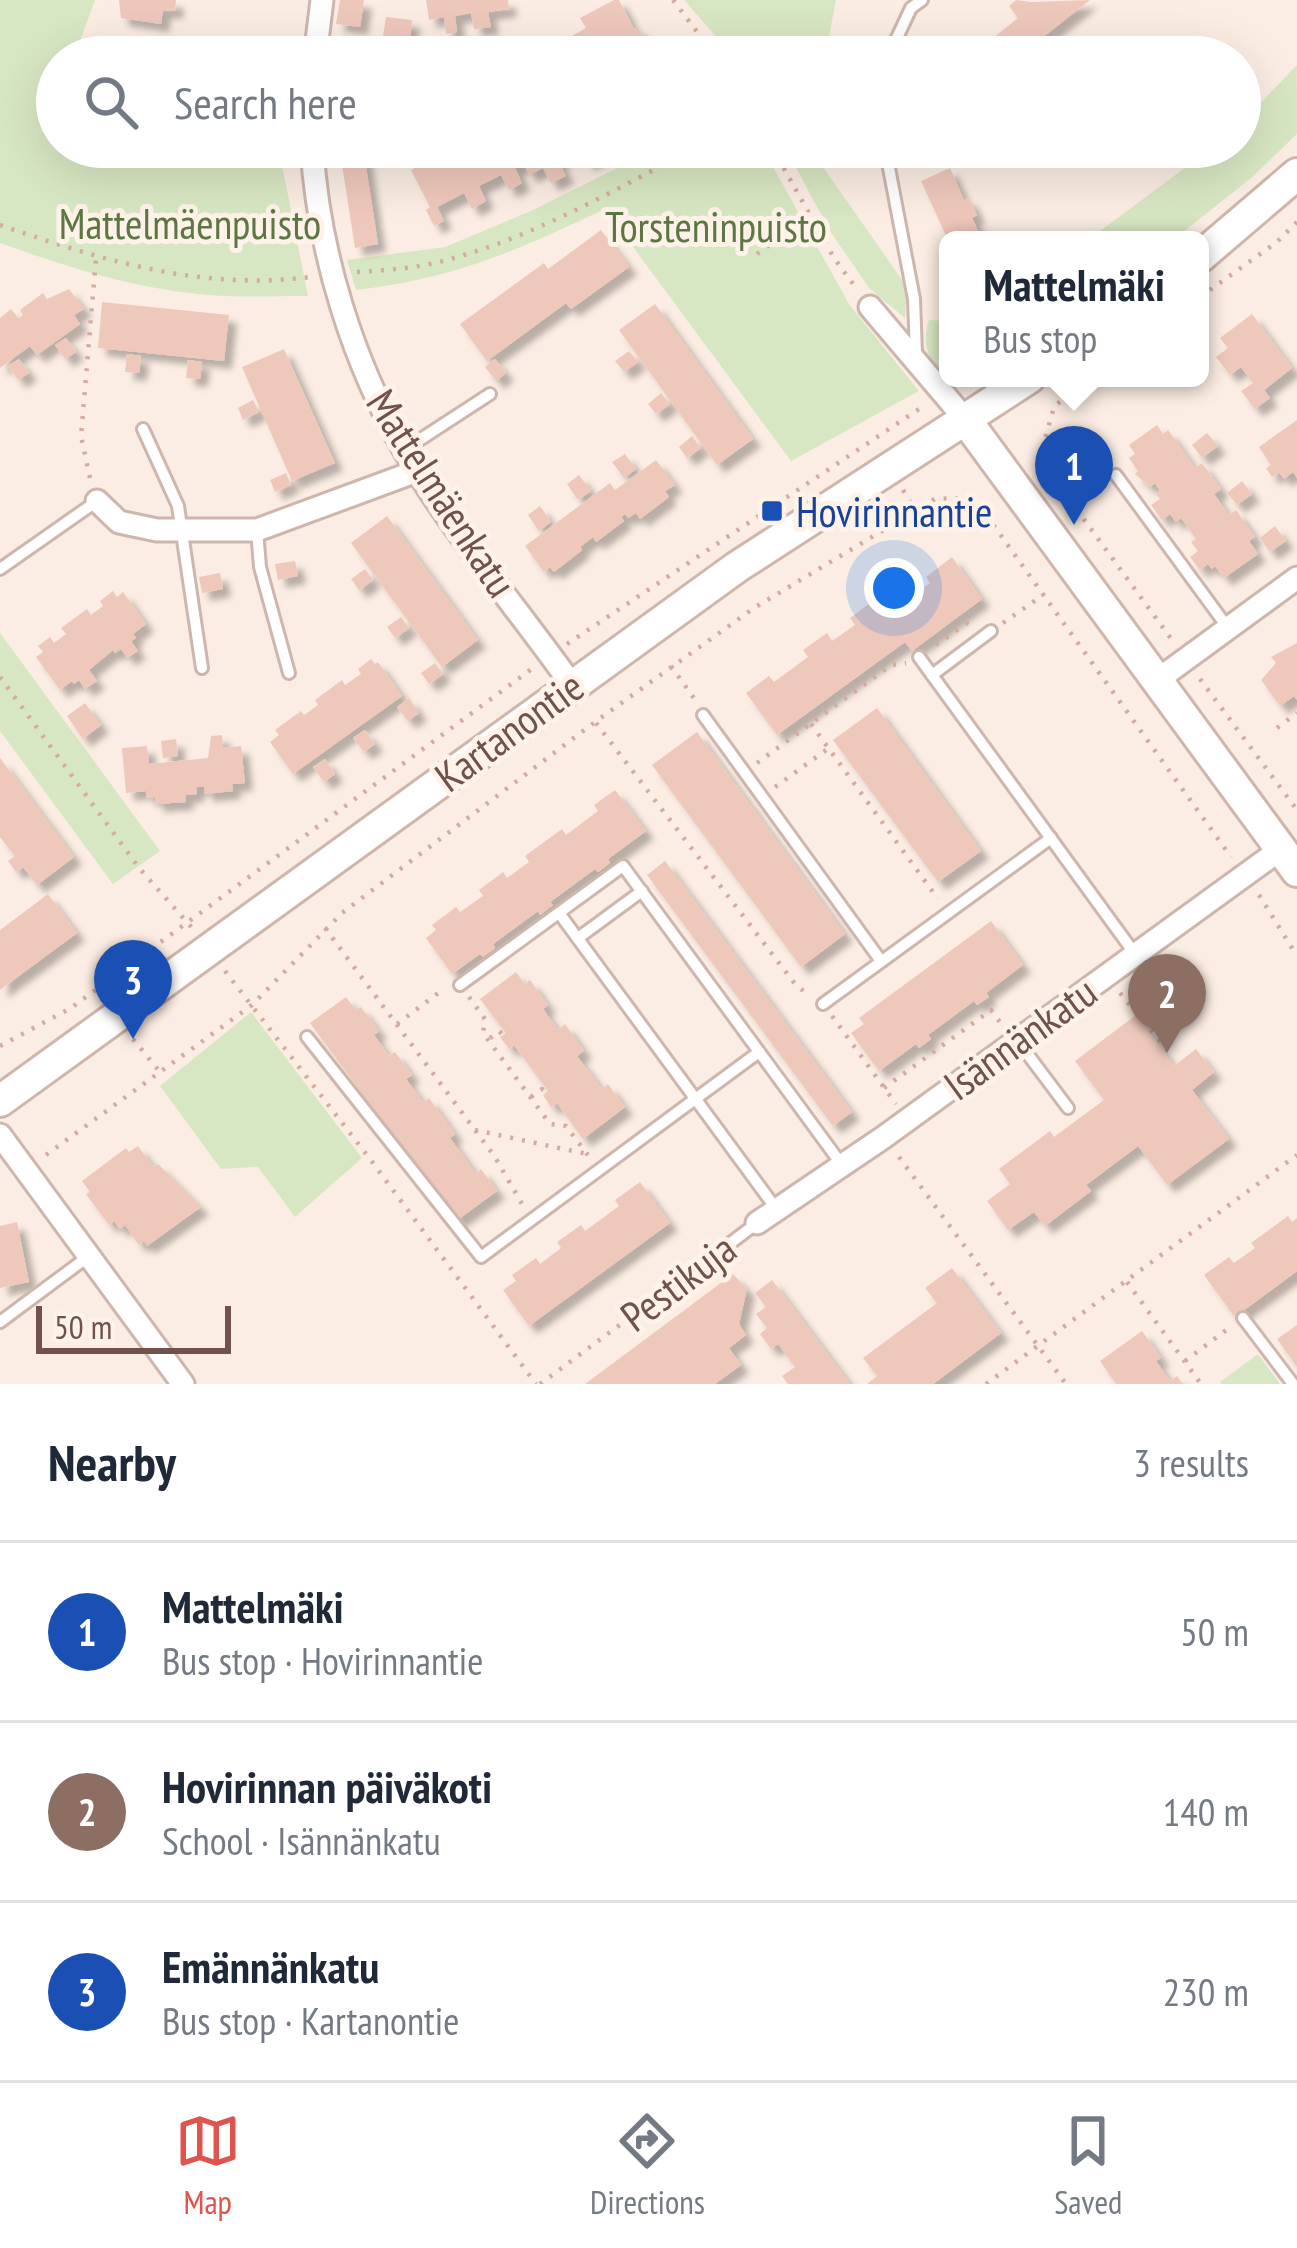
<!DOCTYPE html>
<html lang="en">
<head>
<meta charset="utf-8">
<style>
  :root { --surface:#fff; --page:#f2f2f3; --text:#1f2937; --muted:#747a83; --line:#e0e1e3; --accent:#df554e }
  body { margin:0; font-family:"PT Sans Narrow",sans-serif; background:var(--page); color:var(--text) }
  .scale { position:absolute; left:36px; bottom:30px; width:195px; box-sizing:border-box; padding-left:12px; border:6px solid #71524b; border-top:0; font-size:33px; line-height:42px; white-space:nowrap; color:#71524b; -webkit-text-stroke:9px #fef2e9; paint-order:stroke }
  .you { position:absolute; left:894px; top:588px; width:42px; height:42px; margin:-30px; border:9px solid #fff; border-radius:50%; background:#1a73e8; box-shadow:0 0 0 18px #1a73e833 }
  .badge { display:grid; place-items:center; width:78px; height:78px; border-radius:50%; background:var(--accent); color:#fff; font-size:39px; font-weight:700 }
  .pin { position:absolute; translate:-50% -99px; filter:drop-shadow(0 3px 6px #0008) }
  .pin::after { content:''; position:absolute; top:63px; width:42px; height:36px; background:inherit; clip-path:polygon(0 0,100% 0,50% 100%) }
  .popup { position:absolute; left:939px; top:231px; width:270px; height:156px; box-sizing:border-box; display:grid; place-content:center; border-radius:18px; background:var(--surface); filter:drop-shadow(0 3px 9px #0005); font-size:39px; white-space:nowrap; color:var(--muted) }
  .popup b { font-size:45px; color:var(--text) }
  .popup::after { content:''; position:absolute; left:50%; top:100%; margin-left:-24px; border:24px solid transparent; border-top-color:var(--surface) }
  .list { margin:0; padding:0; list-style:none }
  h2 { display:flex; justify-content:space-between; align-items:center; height:156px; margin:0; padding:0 48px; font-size:51px }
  h2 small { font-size:39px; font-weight:400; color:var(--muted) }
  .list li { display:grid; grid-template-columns:78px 1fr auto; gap:36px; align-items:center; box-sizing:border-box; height:180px; padding:0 48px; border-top:3px solid var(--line) }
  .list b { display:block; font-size:45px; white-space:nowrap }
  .list p { margin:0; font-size:39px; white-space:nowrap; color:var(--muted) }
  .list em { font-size:39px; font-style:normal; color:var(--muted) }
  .icon { flex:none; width:66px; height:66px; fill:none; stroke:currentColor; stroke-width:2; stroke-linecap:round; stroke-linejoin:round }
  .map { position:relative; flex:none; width:1297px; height:1384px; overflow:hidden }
  .search { position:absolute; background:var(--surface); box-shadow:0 12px 48px #0002; left:36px; right:36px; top:36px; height:132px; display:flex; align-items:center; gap:30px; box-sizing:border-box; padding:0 42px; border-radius:66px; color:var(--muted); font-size:45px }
  .sheet { height:696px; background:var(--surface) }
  nav { display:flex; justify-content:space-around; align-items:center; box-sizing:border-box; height:168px; border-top:3px solid var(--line); background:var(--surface); font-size:33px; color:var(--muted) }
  nav a { display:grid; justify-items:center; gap:6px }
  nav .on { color:var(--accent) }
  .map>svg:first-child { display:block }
</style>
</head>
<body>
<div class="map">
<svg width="1297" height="1384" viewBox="0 0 1297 1384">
  <defs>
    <filter id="shadow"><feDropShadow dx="8" dy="8" stdDeviation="3" flood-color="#0004"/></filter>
  </defs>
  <rect width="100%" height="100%" fill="#fbede3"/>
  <g fill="#d8e7c3">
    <path d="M0 0H95L74 57H57V96L41 131 57 134V147H153L282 165 308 296C272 296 234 298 197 294 129 287 64 266 0 243Z"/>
    <path d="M684 0H836L825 57H734Z"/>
    <path d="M1297 65V134L1251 178 1173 240H1088L1213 147H1240V124Z"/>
    <path d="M659 147H762L849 304 919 391 791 461 605 209C518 250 454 279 356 290L347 260 445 247 533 210Z"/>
    <path d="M785 147H809L907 287 905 318 869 288 830 231Z"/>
    <path d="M929 320 948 321 945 378C928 358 921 345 929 320Z"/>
    <path d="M0 633 160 851 113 884 0 731Z"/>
    <path d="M251 1012 362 1158 295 1217 258 1167 221 1169 160 1086Z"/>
    <path d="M1258 1354 1280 1384H1221L1220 1382Z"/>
  </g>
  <g fill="#efc8bc" filter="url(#shadow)">
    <path d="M119 0H176L175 11 163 10 161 24 121 18Z"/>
    <path d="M340 0H364L360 27 336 24Z"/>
    <path d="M426 0H508L509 9 488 12 491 27 474 29 471 13 455 16 457 32 446 34 444 17 429 20Z"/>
    <path d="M614 0H619L634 29 638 27 650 51 646 53 648 57H588L598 52 589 35 588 41 575 47 570 37 586 28 580 18Z"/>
    <path d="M1016 0 1031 2 1090 0 1018 57H992L983 46 1018 18 1009 6Z"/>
    <path d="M386 17 412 20 410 40 383 36Z"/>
    <path d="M452 147H597L601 155 587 163 580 149 558 160 566 176 551 183 543 168 529 175 524 164 515 168 522 183 509 190 501 175 479 186 486 201 472 209 464 193 437 207 444 221 434 226 426 210 430 207 411 170Z"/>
    <path d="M364 154 378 244 355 248 341 158Z"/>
    <path d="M950 168 964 200 969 198 977 215 972 218 978 231 958 240H948L921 181Z"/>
    <path d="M601 230 629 267 571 309 566 303 487 361 460 324 544 263 548 269Z"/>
    <path d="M69 289 84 309 74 315 80 324 37 355 30 346 0 368V318L11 309 19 319 23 315 20 310 43 293 47 299Z"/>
    <path d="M102 302 229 315 224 361 98 348Z"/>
    <path d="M655 304 753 439 717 465 619 330Z"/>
    <path d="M1252 314 1292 368 1264 390 1270 398 1255 409 1241 391 1253 383 1241 367 1230 375 1216 357 1228 348 1220 338Z"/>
    <path d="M66 338 76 352 65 359 55 345Z"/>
    <path d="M284 349 335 463 292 481 242 367Z"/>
    <path d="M629 351 638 362 624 372 615 361Z"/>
    <path d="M127 354 141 356 139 373 125 372Z"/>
    <path d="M19 359 29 373 18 380 8 366Z"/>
    <path d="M495 359 506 373 496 381 485 367Z"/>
    <path d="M188 360 202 362 200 379 186 378Z"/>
    <path d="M661 393 670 404 656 414 648 404Z"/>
    <path d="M253 400 259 412 243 420 238 408Z"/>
    <path d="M1297 420V478L1293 472 1284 479 1279 472 1272 477 1266 468 1271 465 1259 447Z"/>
    <path d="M1157 425 1163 434 1168 430 1195 468 1202 463 1221 489 1214 494 1229 515 1236 510 1255 537 1249 541 1258 554 1224 578 1215 566 1212 569 1208 564 1200 570 1190 557 1198 551 1191 542 1196 539 1181 518 1176 522 1170 514 1162 520 1151 505 1160 499 1156 494 1160 491 1155 483 1150 487 1135 474 1138 471 1129 458 1135 454 1129 445Z"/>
    <path d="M1207 433 1218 446 1202 458 1192 445Z"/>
    <path d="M692 436 701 448 687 458 679 447Z"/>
    <path d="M625 454 636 469 624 478 612 462Z"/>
    <path d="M656 460 675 485 665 491 669 497 640 519 636 513 628 518 625 514 621 517 624 521 596 542 593 537 580 547 582 550 554 572 550 567 544 572 525 546 610 483 615 490Z"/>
    <path d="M286 473 291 485 275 492 270 480Z"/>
    <path d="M579 475 591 491 578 500 567 484Z"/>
    <path d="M1242 481 1252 494 1237 505 1227 493Z"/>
    <path d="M540 506 551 522 539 531 528 515Z"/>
    <path d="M387 516 478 640 442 667 351 543Z"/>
    <path d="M1275 526 1286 541 1270 552 1260 538Z"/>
    <path d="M952 557 982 599 912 651 905 642 777 735 746 693 769 676 774 682 808 657 803 650 827 633 832 641 855 625 850 618 874 600 880 609 892 601 897 608 930 583 926 577Z"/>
    <path d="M295 561 298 576 278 580 275 564Z"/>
    <path d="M365 569 373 580 359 590 351 579Z"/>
    <path d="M220 573 223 589 202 593 199 577Z"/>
    <path d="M113 591 117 597 123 592 146 624 133 634 136 638 131 641 138 651 127 658 121 649 115 653 113 650 89 670 97 681 85 689 79 680 74 684 72 681 60 690 36 657 43 652 38 646 50 637 54 643 66 634 61 628 87 609 91 615 103 606 100 601Z"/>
    <path d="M401 617 409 628 395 638 387 627Z"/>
    <path d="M1297 643V700L1294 696 1280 706 1261 680 1276 663 1271 657Z"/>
    <path d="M371 659 375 664 378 662 402 696 293 774 270 742 279 735 275 730 301 711 304 715 318 705 315 700 342 680 345 685 361 674 358 669Z"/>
    <path d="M435 663 443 674 429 684 421 673Z"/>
    <path d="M409 698 419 713 408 721 397 707Z"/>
    <path d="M85 703 101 725 83 739 67 716Z"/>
    <path d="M877 708 981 851 938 882 833 740Z"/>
    <path d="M365 730 375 744 364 752 353 738Z"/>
    <path d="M697 732 845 934 801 967 652 765Z"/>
    <path d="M222 735 223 748 241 746 245 783 232 784 233 791 205 794 204 787H196L197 794 185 795 186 802 156 804 155 797 147 798 146 791 126 793 122 748 147 746 149 764 208 758 211 736Z"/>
    <path d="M176 739 178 756 163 758 161 741Z"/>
    <path d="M0 758 74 857 37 885 23 867 16 872 8 861 15 856 0 837Z"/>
    <path d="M325 759 335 774 324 782 313 767Z"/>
    <path d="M615 790 646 831 608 859 610 863 598 872 595 869 550 902 553 905 540 915 538 911 493 944 495 948 483 957 480 954 452 974 426 938 436 930 432 925 456 907 460 912 483 896 479 890 503 872 507 878 529 862 525 856 562 829 566 835 598 811 594 805Z"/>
    <path d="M665 861 852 1112 833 1126 647 875Z"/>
    <path d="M48 894 77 933 0 990V930Z"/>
    <path d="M991 921 1023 965 986 993 989 997 977 1005 974 1001 928 1035 931 1039 919 1048 916 1044 879 1071 851 1033 864 1024 859 1018Z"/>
    <path d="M516 972 525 984 530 980 548 1005 543 1009 558 1030 565 1024 584 1051 577 1056 602 1089 608 1084 625 1107 583 1139 557 1103 551 1107 543 1095 548 1091 514 1045 509 1049 500 1037 506 1033 480 999Z"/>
    <path d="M346 997 356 1010 361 1007 379 1031 374 1035 389 1056 395 1052 412 1075 406 1079 423 1102 429 1098 455 1134 450 1138 476 1174 481 1169 497 1191 456 1221 310 1023Z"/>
    <path d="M1136 1015 1174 1066 1196 1049 1214 1072 1192 1090 1229 1139 1167 1185 1138 1146 1086 1185 1091 1191 1045 1226 1034 1212 1008 1230 987 1201 1010 1184 999 1169 1050 1131 1054 1137 1104 1100 1075 1061Z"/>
    <path d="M138 1146 153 1167 158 1164 201 1207 147 1246 144 1241 139 1245 125 1225 120 1229 114 1221 109 1225 86 1194 90 1192 82 1181 126 1148 129 1152Z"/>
    <path d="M640 1182 670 1223 529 1326 503 1290 516 1281 512 1275 536 1258 540 1264 561 1248 557 1242 581 1225 585 1231 619 1206 615 1200Z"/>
    <path d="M1288 1216 1292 1222 1297 1218V1271L1235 1317 1204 1275 1229 1257 1234 1263 1255 1248 1251 1243Z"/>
    <path d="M17 1222 29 1282 0 1288V1226Z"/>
    <path d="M952 1268 1001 1333 933 1384H867L877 1376 863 1358 937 1303 925 1288Z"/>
    <path d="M733 1274 747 1289 739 1324 746 1335 729 1348 741 1365 715 1384H585Z"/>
    <path d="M772 1280 850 1384H788L782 1376 795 1367 778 1344 771 1349 760 1334 767 1328 756 1314 766 1307 755 1293Z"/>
    <path d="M1297 1325V1367L1277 1339Z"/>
    <path d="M1142 1331 1161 1358 1156 1361 1170 1381 1177 1376 1183 1384H1116L1100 1361Z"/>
  </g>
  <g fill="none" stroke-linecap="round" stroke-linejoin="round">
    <defs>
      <g id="lane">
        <path d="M316 47 391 49"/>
        <path d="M888 57 911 8 922 0"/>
        <path d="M885 147 914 299 916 354"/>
        <path d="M313 151H390"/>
        <path d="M143 429 178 506 202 668"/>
        <path d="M404 450 490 394"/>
        <path d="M1116 475 1228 628"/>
        <path d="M257 530 260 567 289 673"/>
        <path d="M0 569 97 501"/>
        <path d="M991 631 932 675 1135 954"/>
        <path d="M919 657 932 675"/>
        <path d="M703 715 881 961"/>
        <path d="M559 913 777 1210"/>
        <path d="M578 938 642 891"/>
        <path d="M460 985 623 866 842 1165"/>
        <path d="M823 1004 1051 838"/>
        <path d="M307 1037 481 1257 759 1052"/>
        <path d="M1017 1040 1068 1108"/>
        <path d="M712 1257 757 1223"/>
        <path d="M1243 1318 1293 1384"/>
        <path d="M0 1322 89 1256"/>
      </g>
      <g id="street">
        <path d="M315 57 322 0"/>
        <path d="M312 147C318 251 353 364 406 453 454 534 517 608 572 685"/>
        <path d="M870 307 965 419"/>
        <path d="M97 501 119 522 157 530H257L417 471"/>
        <path d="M1156 681 1297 578"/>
        <path d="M0 1135 183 1384"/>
        <path d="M757 1223 884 1137 1281 849"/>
      </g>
      <g id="secondary">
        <path d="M1200 257 1297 174"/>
        <path d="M965 419 1297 871"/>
        <path d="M0 1101 737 567 1029 378"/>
      </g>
    </defs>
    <use href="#lane" stroke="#ceb6ad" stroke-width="16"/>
    <use href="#street" stroke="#ceb6ad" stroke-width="27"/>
    <use href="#secondary" stroke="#d0b5ab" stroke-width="36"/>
    <g stroke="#d3aba0" stroke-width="4.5" stroke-dasharray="3 9" stroke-linecap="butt">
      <path d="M673 0 716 57"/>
      <path d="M772 147 834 258 856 288"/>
      <path d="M0 225C102 260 201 291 310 277"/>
      <path d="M757 254 810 215"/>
      <path d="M357 272C389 270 420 268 450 259 536 236 618 188 697 147"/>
      <path d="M1200 297 1277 242 1297 222"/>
      <path d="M1087 378 1054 407 1045 439 1053 477 1172 640"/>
      <path d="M90 478 81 436 96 258"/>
      <path d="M903 490 915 510"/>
      <path d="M1003 623 1043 595"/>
      <path d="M567 644 922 407"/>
      <path d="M936 645 967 623 961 615"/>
      <path d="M671 666 696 701"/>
      <path d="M0 677 139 868 193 929"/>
      <path d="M1200 679 1297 810"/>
      <path d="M596 723 795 984 806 993"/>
      <path d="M811 724 938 899"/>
      <path d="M1277 728 1297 713"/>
      <path d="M757 763 891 665 906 663"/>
      <path d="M775 787 829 748"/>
      <path d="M1259 895 1297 956"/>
      <path d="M325 928 495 1157 522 1204"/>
      <path d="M225 971 370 1159 536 1384"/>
      <path d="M1120 993 1173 1057"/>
      <path d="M469 997 485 1019 483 1033 550 1124 566 1126 590 1158"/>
      <path d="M832 1016 896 1104"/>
      <path d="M397 1024 445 988"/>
      <path d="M490 1038 499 1031 503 1035"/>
      <path d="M133 1039 160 1072"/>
      <path d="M0 1046 71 1008 533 668"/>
      <path d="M884 1088 991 1010 1002 1025"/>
      <path d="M531 1097 542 1089 545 1093"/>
      <path d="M475 1130 587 1154"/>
      <path d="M46 1155 252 1005 342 913 595 722 754 608 935 499 962 498 992 523 1231 857"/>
      <path d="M899 1157 1066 1384"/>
      <path d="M1127 1282 1201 1384"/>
      <path d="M1257 1307 1297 1278"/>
      <path d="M1185 1361 1229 1328"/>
      <path d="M540 1384 698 1267"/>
      <path d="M986 1384 1297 1155"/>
    </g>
    <use href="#lane" stroke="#fff" stroke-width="10"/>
    <use href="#street" stroke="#fff" stroke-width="21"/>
    <use href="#secondary" stroke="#fff" stroke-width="30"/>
  </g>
  <rect fill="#1a4fb4" stroke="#fef2e9" stroke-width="4.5" x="760" y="499" width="24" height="24" rx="6"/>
  <g text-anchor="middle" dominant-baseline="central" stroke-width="10" stroke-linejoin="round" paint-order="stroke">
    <g font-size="42" fill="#5c7743" stroke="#fef2e9">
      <text x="190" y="223">Mattelmäenpuisto</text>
      <text x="716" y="226">Torsteninpuisto</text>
    </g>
    <g font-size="42" fill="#71524b" stroke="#fef2e9">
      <text transform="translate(442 493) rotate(57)">Mattelmäenkatu</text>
      <text transform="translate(509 731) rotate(-36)">Kartanontie</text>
      <text transform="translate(1020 1038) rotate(-36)">Isännänkatu</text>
      <text transform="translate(678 1282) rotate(-37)">Pestikuja</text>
    </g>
    <g font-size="42" fill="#164399" stroke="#fef2e9" text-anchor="start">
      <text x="796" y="511">Hovirinnantie</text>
    </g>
  </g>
</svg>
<div class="scale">50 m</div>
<div class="you"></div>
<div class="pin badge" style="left:1074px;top:525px;background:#1a4fb4">1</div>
<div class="popup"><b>Mattelmäki</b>Bus stop</div>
<div class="pin badge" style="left:1167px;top:1053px;background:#8d6e63">2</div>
<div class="pin badge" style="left:133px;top:1039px;background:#1a4fb4">3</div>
<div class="search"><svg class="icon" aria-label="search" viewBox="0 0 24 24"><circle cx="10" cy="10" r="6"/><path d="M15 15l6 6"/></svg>Search here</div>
</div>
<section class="sheet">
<h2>Nearby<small>3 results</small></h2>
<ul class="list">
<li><span class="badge" style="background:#1a4fb4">1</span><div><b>Mattelmäki</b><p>Bus stop · Hovirinnantie</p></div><em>50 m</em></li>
<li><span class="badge" style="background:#8d6e63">2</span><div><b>Hovirinnan päiväkoti</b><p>School · Isännänkatu</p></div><em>140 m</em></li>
<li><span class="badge" style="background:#1a4fb4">3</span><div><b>Emännänkatu</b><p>Bus stop · Kartanontie</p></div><em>230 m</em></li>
</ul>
</section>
<nav>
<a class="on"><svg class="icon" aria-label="map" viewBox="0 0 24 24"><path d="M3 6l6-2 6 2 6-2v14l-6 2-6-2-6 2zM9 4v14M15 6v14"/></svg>Map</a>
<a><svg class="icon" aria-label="directions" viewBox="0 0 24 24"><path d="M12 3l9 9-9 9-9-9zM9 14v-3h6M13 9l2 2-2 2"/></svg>Directions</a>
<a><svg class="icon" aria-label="saved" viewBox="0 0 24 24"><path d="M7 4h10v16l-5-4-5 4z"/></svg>Saved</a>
</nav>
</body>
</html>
